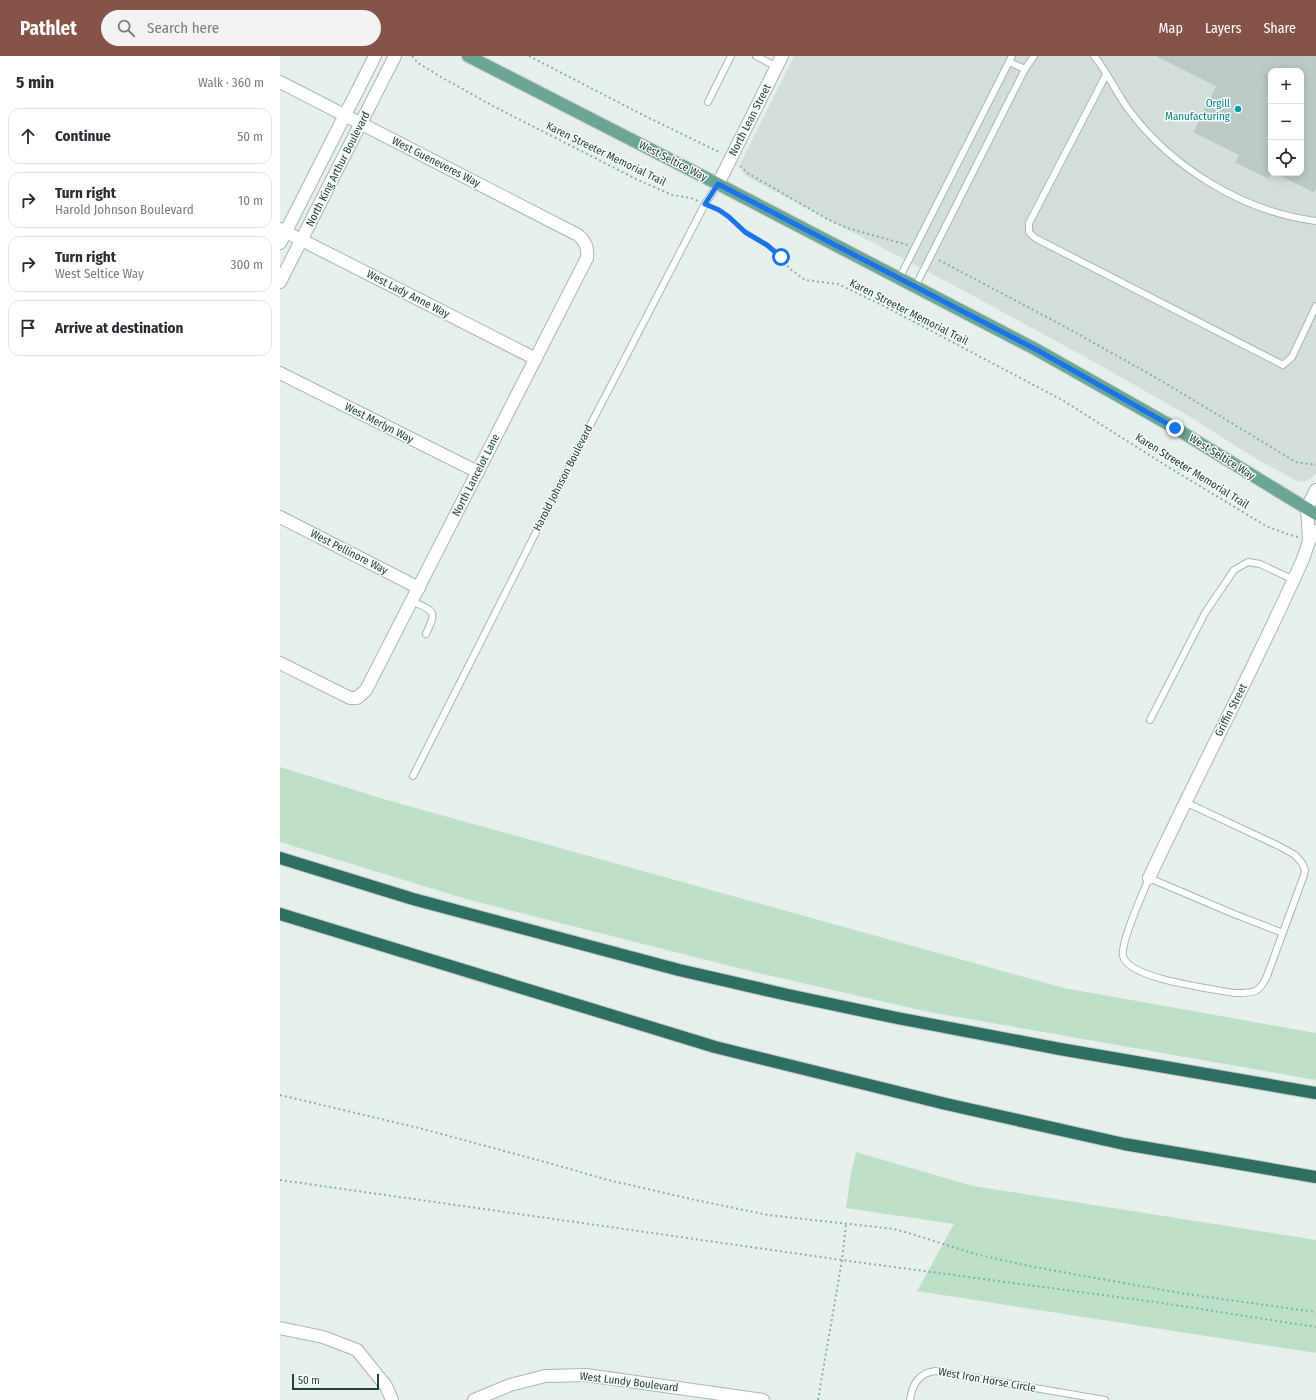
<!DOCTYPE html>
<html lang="en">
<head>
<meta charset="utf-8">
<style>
  :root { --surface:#fff; --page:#f2f2f3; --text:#2b2b33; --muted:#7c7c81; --line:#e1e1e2; --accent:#855347 }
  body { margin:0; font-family:"Fira Sans Condensed",sans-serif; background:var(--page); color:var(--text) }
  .controls { position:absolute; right:12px; top:12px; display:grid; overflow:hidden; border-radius:8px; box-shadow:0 2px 10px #0003 }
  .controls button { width:36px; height:36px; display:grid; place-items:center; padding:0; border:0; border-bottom:1px solid var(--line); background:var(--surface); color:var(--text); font:20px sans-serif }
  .scale { position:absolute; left:12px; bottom:10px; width:87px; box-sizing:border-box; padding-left:4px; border:2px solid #24423a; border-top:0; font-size:11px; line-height:14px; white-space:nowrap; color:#24423a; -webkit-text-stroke:3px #f7fbf9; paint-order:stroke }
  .stop { position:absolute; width:12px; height:12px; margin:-9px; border:3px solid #1a73e8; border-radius:50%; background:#fff }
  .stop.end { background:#1a73e8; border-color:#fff; box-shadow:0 1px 4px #0008 }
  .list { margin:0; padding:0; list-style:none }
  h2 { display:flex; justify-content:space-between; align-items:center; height:52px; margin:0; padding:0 16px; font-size:17px }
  h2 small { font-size:13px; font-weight:400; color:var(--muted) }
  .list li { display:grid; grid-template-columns:26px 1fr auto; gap:12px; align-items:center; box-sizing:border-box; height:56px; margin:0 8px 8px; padding:0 8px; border:1px solid var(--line); border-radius:12px }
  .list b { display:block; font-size:15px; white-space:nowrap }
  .list p { margin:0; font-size:13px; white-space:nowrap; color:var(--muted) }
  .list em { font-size:13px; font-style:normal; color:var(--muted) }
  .icon { flex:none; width:22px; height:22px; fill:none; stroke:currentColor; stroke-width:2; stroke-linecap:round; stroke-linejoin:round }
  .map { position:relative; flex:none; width:1036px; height:1344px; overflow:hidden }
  header { display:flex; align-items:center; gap:24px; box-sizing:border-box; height:56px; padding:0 20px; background:var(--accent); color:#fff }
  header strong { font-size:19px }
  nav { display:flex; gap:22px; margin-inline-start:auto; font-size:14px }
  .search { width:280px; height:36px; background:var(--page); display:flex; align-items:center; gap:10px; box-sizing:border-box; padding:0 14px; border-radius:22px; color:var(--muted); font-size:15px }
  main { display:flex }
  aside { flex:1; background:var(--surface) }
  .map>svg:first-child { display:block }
</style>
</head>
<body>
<header>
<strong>Pathlet</strong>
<div class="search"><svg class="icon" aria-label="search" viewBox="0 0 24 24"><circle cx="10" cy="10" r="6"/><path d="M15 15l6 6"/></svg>Search here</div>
<nav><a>Map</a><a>Layers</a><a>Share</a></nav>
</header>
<main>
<aside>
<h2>5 min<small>Walk · 360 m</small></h2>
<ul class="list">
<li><svg class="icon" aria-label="ahead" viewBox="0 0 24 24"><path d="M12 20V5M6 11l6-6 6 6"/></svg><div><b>Continue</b></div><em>50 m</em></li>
<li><svg class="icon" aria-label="right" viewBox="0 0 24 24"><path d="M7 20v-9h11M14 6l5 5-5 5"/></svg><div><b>Turn right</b><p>Harold Johnson Boulevard</p></div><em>10 m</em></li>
<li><svg class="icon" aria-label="right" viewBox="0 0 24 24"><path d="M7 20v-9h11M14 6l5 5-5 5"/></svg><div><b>Turn right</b><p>West Seltice Way</p></div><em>300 m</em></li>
<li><svg class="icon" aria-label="arrive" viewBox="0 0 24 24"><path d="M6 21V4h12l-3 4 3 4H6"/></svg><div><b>Arrive at destination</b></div></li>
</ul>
</aside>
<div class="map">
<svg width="1036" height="1344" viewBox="0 0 1036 1344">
  <rect width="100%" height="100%" fill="#e6efeb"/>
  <path fill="#d4dfda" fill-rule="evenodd" d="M514 0H1036V417L1032 422 1024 426 1017 425 978 404 907 359 816 307 686 236 466 120 462 115 461 106ZM991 15H1021V117H991Z"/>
  <g fill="#bfe0c8">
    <path d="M0 711 107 744 784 932 1036 977V1024L644 955 470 915 186 843 0 786Z"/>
    <path d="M576 1096 693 1130 1036 1184V1297L637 1235 674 1168 566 1152 571 1117Z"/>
  </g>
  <path fill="#bbcac4" stroke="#b8c9c2" d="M877 0H1036V132L1034 136 996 117H1021V15H991V117L988 122 956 106 960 99 914 76 937 30Z"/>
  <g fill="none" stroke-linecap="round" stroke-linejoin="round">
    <defs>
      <g id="service">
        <path d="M476 0 497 11"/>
        <path d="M814 0C827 15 836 37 849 54 892 112 964 156 1036 165"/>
        <path d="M729 6 745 13"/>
        <path d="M826 19 749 167V176L755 182 1003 309 1012 301 1036 250"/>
        <path d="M428 46 451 0"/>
        <path d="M619 223 732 0"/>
        <path d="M635 231 745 13 754 0"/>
        <path d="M132 545C155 556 157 554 146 578"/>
        <path d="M870 664 925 557 954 514 968 506 980 508 1014 524"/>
        <path d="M133 720 301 387 425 148 438 128"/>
        <path d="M905 746 999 790 1015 799 1022 807 1025 814 1024 819 987 920C979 938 973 937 954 937 933 933 848 923 843 900 840 887 863 837 869 822L954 858 1003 877"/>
        <path d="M630 1344C632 1329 639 1317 655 1315L825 1344"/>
      </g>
      <g id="minor">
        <path d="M0 26 298 179C306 186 308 192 307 202L86 634 77 642H70L0 607"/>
        <path d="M438 128 502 0"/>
        <path d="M0 173 256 303"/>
        <path d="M0 187 95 0"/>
        <path d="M0 226 115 0"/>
        <path d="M0 317 198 416"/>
        <path d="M0 461 139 532"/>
        <path d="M1029 485 1027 452 1036 434"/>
        <path d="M869 822C919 715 975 611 1023 503L1029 485 1036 475"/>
        <path d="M0 1272 43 1281 77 1294 106 1330 112 1344"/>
        <path d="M194 1344 230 1329 265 1320 306 1319 483 1344"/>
      </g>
      <path id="primary" d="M188 0 438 128 757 294 895 372 1036 458"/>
      <g id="motorway">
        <path d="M0 802 133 843 399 914 508 939 617 962 780 993 1036 1037"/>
        <path d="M0 858 435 991 666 1048 844 1088 1036 1121"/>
      </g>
    </defs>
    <use href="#service" stroke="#a8b8b2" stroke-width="8"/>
    <use href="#minor" stroke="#a8b8b2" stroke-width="14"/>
    <use href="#primary" stroke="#c2cac8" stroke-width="14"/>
    <use href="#motorway" stroke="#c2cac8" stroke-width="14"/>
    <g stroke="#86b3a5" stroke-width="2" stroke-dasharray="2 3" stroke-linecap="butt">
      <path d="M132 0 138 7 161 21 213 50 358 124 392 139 411 142 418 145"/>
      <path d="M249 0 361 58 441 97"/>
      <path d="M460 110 469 118 547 163 567 172 628 189"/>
      <path d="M433 152 449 161 465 176 487 189 501 201 509 212 525 224 558 228 604 250 784 345 885 409 986 470 1010 479 1018 481"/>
      <path d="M659 204 791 274 880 324 1016 406 1036 409"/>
      <path d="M0 1039 143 1073 276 1109 328 1124 420 1145 488 1159 614 1173 635 1179 695 1198 754 1211 906 1238 1036 1256"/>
      <path d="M0 1124 569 1205 882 1247 1036 1271"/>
      <path d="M538 1344 562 1204 566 1168"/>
    </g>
    <use href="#service" stroke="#fff" stroke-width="6"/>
    <use href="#minor" stroke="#fff" stroke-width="12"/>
    <use href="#primary" stroke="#6aa596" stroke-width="12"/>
    <use href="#motorway" stroke="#2f6f62" stroke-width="12"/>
  </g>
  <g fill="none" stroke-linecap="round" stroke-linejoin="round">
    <path stroke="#1a73e8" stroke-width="5" d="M501 201 487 189 465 176 449 161 439 154 425 148 438 128 757 294 895 372"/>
  </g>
  <circle fill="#0f9aa8" stroke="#f7fbf9" stroke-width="1.5" cx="958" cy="53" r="4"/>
  <g text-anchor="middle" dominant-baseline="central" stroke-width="3" stroke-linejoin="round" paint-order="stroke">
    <g font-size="11" fill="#0d838f" stroke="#f7fbf9" text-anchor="end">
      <text x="950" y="47">Orgill<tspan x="950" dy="13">Manufacturing</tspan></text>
    </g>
    <g font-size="11" fill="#24423a" stroke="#f7fbf9">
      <text transform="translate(470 64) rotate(-63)">North Lean Street</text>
      <text transform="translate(326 98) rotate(26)">Karen Streeter Memorial Trail</text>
      <text transform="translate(393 105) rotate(27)">West Seltice Way</text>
      <text transform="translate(156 106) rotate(27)">West Gueneveres Way</text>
      <text transform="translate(58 113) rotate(-63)">North King Arthur Boulevard</text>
      <text transform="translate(128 238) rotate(27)">West Lady Anne Way</text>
      <text transform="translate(629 256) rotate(27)">Karen Streeter Memorial Trail</text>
      <text transform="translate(99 367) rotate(27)">West Merlyn Way</text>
      <text transform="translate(942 401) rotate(32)">West Seltice Way</text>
      <text transform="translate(912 415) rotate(32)">Karen Streeter Memorial Trail</text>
      <text transform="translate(196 419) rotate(-63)">North Lancelot Lane</text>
      <text transform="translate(283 422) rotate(-63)">Harold Johnson Boulevard</text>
      <text transform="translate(69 496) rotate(27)">West Pellinore Way</text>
      <text transform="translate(951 654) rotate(-63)">Griffin Street</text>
      <text transform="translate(707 1324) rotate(10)">West Iron Horse Circle</text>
      <text transform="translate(349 1326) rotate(7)">West Lundy Boulevard</text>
    </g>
  </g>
</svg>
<div class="controls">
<button>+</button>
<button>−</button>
<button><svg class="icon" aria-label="locate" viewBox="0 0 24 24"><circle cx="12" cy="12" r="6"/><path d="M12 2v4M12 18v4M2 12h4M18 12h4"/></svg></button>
</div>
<div class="scale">50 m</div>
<div class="stop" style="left:501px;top:201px"></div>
<div class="stop end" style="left:895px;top:372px"></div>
</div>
</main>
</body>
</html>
